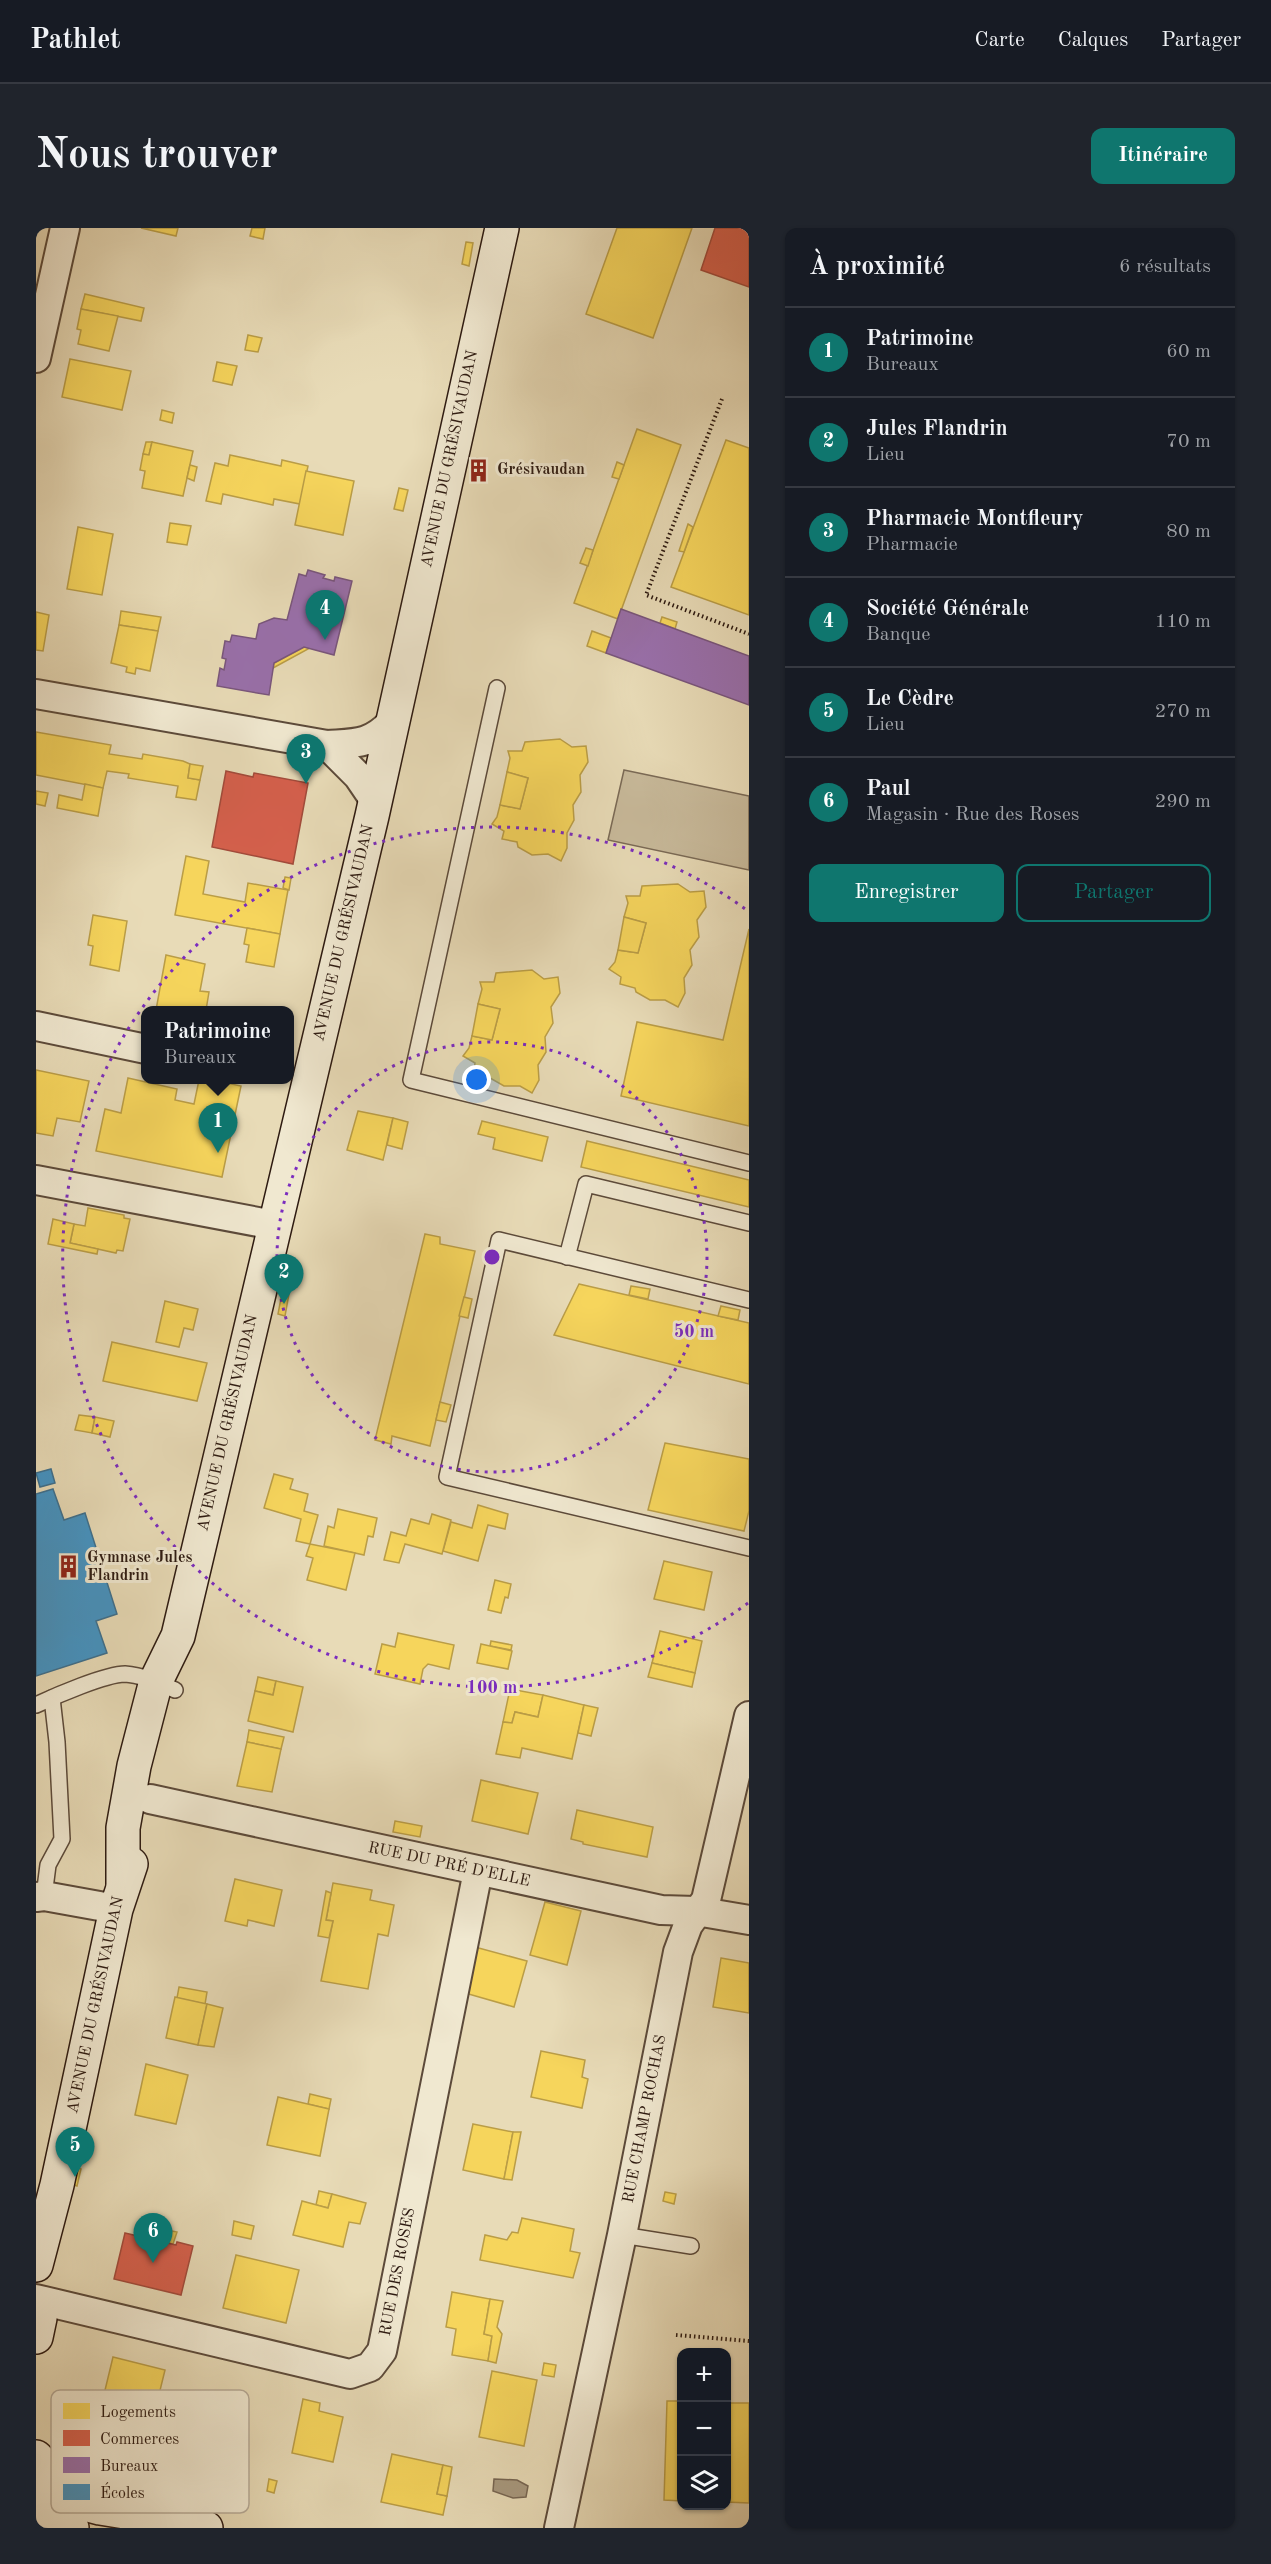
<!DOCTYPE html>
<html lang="fr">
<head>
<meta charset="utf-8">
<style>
  :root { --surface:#171b24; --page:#20242c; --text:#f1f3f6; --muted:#9ea1a6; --line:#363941; --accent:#0f766e }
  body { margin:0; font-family:"Old Standard TT",serif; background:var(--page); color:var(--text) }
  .controls { position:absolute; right:18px; bottom:18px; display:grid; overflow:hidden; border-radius:12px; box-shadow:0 2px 4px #0004 }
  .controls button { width:54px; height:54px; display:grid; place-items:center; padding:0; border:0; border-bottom:2px solid var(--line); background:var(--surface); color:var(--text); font:30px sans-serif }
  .you { position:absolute; left:441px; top:852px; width:21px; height:21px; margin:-15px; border:4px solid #fff; border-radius:50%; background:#1a73e8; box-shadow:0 0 0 9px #1a73e833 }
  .badge { display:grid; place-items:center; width:39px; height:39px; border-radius:50%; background:var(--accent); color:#fff; font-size:20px; font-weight:700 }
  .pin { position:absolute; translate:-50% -50px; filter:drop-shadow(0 2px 3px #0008) }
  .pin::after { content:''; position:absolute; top:32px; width:21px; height:18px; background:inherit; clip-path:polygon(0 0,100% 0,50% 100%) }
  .popup { position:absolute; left:105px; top:778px; width:153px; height:78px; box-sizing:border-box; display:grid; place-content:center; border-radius:12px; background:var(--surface); filter:drop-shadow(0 2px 4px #0005); font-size:20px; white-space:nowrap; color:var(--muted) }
  .popup b { font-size:22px; color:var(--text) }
  .popup::after { content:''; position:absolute; left:50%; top:100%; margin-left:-12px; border:12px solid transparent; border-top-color:var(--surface) }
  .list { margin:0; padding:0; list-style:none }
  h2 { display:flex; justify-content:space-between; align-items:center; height:78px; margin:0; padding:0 24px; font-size:26px }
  h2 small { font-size:20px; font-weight:400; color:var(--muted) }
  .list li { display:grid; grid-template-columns:39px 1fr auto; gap:18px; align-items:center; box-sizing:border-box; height:90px; padding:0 24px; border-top:2px solid var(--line) }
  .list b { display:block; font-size:22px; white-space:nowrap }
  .list p { margin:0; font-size:20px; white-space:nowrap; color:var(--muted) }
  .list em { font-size:20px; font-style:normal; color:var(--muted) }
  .actions { display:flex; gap:12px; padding:18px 24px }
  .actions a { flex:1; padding:14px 0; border:2px solid var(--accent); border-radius:12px; text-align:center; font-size:21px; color:var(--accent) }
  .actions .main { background:var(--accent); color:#fff }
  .icon { flex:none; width:33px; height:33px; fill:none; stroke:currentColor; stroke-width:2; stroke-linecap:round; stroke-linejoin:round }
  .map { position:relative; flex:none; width:713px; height:2300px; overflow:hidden; border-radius:12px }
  header { display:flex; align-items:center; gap:36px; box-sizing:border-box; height:84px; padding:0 30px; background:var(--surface); border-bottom:2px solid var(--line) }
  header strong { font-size:28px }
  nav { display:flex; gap:33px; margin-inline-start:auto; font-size:21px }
  .intro { display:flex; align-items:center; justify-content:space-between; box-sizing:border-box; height:144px; padding:0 36px }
  h1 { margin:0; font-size:42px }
  .button { padding:15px 27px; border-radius:12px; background:var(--accent); color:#fff; font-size:21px; font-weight:700 }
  main { display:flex; gap:36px; padding:0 36px }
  aside { flex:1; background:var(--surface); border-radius:12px; box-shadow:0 2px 4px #0004 }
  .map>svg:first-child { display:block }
</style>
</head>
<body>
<header>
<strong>Pathlet</strong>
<nav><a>Carte</a><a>Calques</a><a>Partager</a></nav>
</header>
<div class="intro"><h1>Nous trouver</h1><a class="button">Itinéraire</a></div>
<main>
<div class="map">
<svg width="713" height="2300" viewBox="0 0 713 2300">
  <rect width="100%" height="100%" fill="#e8dbb7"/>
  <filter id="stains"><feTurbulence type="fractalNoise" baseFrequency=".00333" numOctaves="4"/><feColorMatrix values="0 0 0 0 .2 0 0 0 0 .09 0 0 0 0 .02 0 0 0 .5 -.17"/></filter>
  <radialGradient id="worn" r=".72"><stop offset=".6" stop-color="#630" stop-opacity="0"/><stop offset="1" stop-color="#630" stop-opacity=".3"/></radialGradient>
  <path fill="#c8ba9b" stroke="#7a6a56" stroke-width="1.5" d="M588 542 713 568V642L572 612Z"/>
  <path fill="#a8997f" stroke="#776653" stroke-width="1.5" d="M458 2251 481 2252 492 2258 490 2269 477 2270 457 2263Z"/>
  <g fill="#f6d55c" stroke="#ba9d46" stroke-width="1.5">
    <path d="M105 0H142L140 8Z"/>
    <path d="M216 0H229L227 11 214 8Z"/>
    <path d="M581 0H656L617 110 550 86Z"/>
    <path d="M430 14 437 15 433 38 426 36Z"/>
    <path d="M49 66 108 80 105 93 45 81Z"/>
    <path d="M45 81 82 88 73 123 42 116 45 102 41 101Z"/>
    <path d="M212 107 226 110 222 124 209 122Z"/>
    <path d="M34 131 95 143 86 182 26 169Z"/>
    <path d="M181 134 201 138 196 157 177 153Z"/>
    <path d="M126 182 138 185 136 195 124 192Z"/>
    <path d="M601 201 645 217 582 391 538 375Z"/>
    <path d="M690 212 713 220V387L635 359Z"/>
    <path d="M110 214H116L113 227 107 226Z"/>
    <path d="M116 214 157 223 147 268 106 260 109 243 104 242 107 226 113 227Z"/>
    <path d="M194 227 245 238 246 232 272 238 264 276 238 271 237 277 187 266 185 276 170 273 179 235 192 238Z"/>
    <path d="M441 230 450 232 445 254 436 252Z"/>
    <path d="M581 234 588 237 583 251 576 249Z"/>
    <path d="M154 237 161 239 158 253 151 250Z"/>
    <path d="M270 243 318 253 307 307 259 297Z"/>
    <path d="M363 260 372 262 367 283 358 281Z"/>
    <path d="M134 295 155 298 151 317 131 314Z"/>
    <path d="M652 296 657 299 648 324 643 323Z"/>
    <path d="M42 299 77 306 66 367 31 361Z"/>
    <path d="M550 320 557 322 552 338 544 335Z"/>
    <path d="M85 383 125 389 122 403 83 397Z"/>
    <path d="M0 384 13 387 7 423 0 422Z"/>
    <path d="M626 389 641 394 639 401 624 395Z"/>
    <path d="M83 397 122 403 114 443 100 440 99 446 90 444 91 439 75 435Z"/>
    <path d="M556 403 575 410 570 425 551 418Z"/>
    <path d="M268 419 274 420 237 440 238 435Z"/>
    <path d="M0 504 75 517 73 526 106 531 107 526 147 533 154 536 152 550 164 552 160 572 140 569 142 558 92 550 93 546 71 543 67 560 0 547Z"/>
    <path d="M524 511 536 519 550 518 552 534 544 547 545 564 537 577 538 592 531 605V620L525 633 512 626 496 627 482 619 481 614 466 611 468 603 456 596 461 589 464 577 484 581 492 550 471 544 474 530 472 523H486L489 514Z"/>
    <path d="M154 536 167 538 164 552 152 550Z"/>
    <path d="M471 544 492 550 484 581 464 577Z"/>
    <path d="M49 556 67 560 62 588 21 580 23 567 46 572Z"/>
    <path d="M0 563 12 565 9 578 0 576Z"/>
    <path d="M150 628 173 633 167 666 209 674 212 655 252 662 244 706 139 687Z"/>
    <path d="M249 649 255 650 253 662 247 660Z"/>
    <path d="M642 656 654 664 668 663 670 679 661 692 663 709 654 722 656 737 648 750 649 765 642 779 629 772H614L600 764 599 760 584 756 585 749 573 741 579 734 582 722 602 725 610 695 588 689 592 675 590 668H604L606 658Z"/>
    <path d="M57 687 91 693 83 743 54 737 57 718 52 717Z"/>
    <path d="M588 689 610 695 602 725 582 722Z"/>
    <path d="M211 700 244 706 238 739 210 734 213 717 208 716Z"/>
    <path d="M713 701V898L585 868 601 794 687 812Z"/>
    <path d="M130 727 169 736 164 763 173 764 170 782H120Z"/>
    <path d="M496 742 508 751 522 749 524 765 515 779 517 795 509 809 510 824 502 837 503 852 496 865 484 858H468L454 850 453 846 438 842 439 835 427 828 433 820 436 808 456 812 464 781 442 776 446 761 444 754H458L460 745Z"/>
    <path d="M442 776 464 781 456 812 436 808Z"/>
    <path d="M0 842 53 853 44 894 21 890 17 908 0 905Z"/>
    <path d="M92 850 141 861 139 872 158 876 163 852H177L205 858 186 949 60 923 69 881 85 885Z"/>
    <path d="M322 883 357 890 347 932 311 922Z"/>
    <path d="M357 890 372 894 366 921 351 917Z"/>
    <path d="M446 893 512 909 506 933 457 921 459 910 442 906Z"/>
    <path d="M551 913 713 952V979L545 939Z"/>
    <path d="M52 980 88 987V990L94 991 87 1023 81 1022 80 1025 34 1015 38 996 49 998Z"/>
    <path d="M17 991 38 996 34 1015 62 1021 61 1026 12 1016Z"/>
    <path d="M389 1006 404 1009V1016L439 1023 394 1218 356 1208 355 1216 339 1212Z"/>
    <path d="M543 1056 713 1095V1156L518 1107Z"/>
    <path d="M595 1058 614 1061 612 1071 593 1067Z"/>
    <path d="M246 1065 253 1066 249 1088 242 1086Z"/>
    <path d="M428 1069 436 1071 432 1090 423 1088Z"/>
    <path d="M129 1073 162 1081 157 1102 148 1100 143 1119 120 1114Z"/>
    <path d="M685 1078 704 1082 702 1092 682 1088Z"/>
    <path d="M76 1114 171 1135 161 1173 67 1153Z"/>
    <path d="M404 1174 415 1177 410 1194 400 1192Z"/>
    <path d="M43 1187 59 1189 56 1205 39 1202Z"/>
    <path d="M59 1189 78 1193 74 1209 56 1205Z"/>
    <path d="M629 1215 713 1231V1283L708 1303 612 1282Z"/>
    <path d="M238 1246 257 1251 254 1261 272 1266 268 1283 282 1287 274 1316 260 1313 265 1291 228 1280Z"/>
    <path d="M442 1277 472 1286 469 1301 452 1297 442 1333 407 1323 415 1294 436 1300Z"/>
    <path d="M302 1281 341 1290 337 1309 332 1308 328 1327 288 1318 292 1298 298 1300Z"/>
    <path d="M396 1286 415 1292 406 1326 369 1316 363 1335 348 1332 355 1304 370 1308 375 1291 393 1296Z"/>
    <path d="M274 1316 319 1325 310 1362 271 1352 277 1330 270 1328Z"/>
    <path d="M628 1333 676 1344 668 1382 618 1371Z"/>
    <path d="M459 1352 475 1356 472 1370 469 1369 465 1385 452 1382Z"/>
    <path d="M624 1403 666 1413 659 1445 616 1435Z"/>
    <path d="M362 1405 418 1417 413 1441 392 1436 387 1441 384 1456 339 1446 346 1416 359 1419Z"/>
    <path d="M455 1413 476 1417 475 1422 454 1418Z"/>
    <path d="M445 1416 476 1423 472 1441 441 1435Z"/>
    <path d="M616 1435 659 1445 656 1459 612 1449Z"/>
    <path d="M222 1449 240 1453 237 1467 219 1463Z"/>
    <path d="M240 1453 267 1459 257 1504 212 1493 219 1463 237 1467Z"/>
    <path d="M474 1461 507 1467 502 1489 479 1484 476 1495 467 1494Z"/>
    <path d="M507 1467 548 1477 536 1531 486 1520 484 1530 460 1526 467 1494 476 1495 479 1484 502 1489Z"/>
    <path d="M548 1477 562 1480 555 1508 542 1505Z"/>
    <path d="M213 1502 248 1509 245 1521 211 1514Z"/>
    <path d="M211 1514 245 1521 236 1564 201 1558Z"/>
    <path d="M445 1552 502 1565 492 1606 436 1593Z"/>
    <path d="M541 1582 617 1599 611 1629 547 1616V1614L535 1611Z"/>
    <path d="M359 1593 386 1598 384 1609 357 1604Z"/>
    <path d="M199 1651 246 1662 238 1698 212 1692 211 1698 189 1693Z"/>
    <path d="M297 1655 336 1662 334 1672 358 1677 352 1708 342 1706 332 1761 285 1753 297 1693 290 1692Z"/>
    <path d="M290 1663 295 1665 290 1692 297 1693 293 1710 282 1708Z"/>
    <path d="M509 1674 545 1683 531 1737 494 1727Z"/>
    <path d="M439 1719 491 1733 478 1779 429 1765Z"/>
    <path d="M685 1730 713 1735V1785L677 1779Z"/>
    <path d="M143 1759 171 1764 169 1776 141 1770Z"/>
    <path d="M139 1769 171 1776 162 1817 130 1810Z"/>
    <path d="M171 1776 187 1780 178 1819 162 1817Z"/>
    <path d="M505 1823 549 1832 546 1849 552 1851 546 1880 495 1869Z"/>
    <path d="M110 1836 152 1847 140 1896 99 1887Z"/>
    <path d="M274 1866 295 1871 293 1881 272 1876Z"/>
    <path d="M242 1869 293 1881 284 1928 231 1917Z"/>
    <path d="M437 1896 477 1904 468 1951 427 1942Z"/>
    <path d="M477 1904H485L476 1952 468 1951Z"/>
    <path d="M38 1939 45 1941 41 1958 34 1956Z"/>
    <path d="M283 1963 296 1966 292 1980 280 1977Z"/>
    <path d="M629 1964 640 1966 638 1976 627 1973Z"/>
    <path d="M296 1966 330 1975 324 1996 313 1994 307 2019 257 2007 266 1973 292 1980Z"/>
    <path d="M486 1990 538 2001 534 2023 544 2025 537 2050 444 2032 449 2007 471 2012 476 2004 482 2005Z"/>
    <path d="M198 1993 218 1998 215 2011 196 2007Z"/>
    <path d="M126 2001 141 2004 137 2016 123 2013Z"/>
    <path d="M200 2027 263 2042 250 2095 187 2080Z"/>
    <path d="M416 2064 454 2071 448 2106 456 2108 452 2133 416 2127 420 2101 410 2099Z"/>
    <path d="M454 2071 467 2073 461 2099 466 2106 460 2135 452 2133 456 2108 448 2106Z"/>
    <path d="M77 2129 129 2142 116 2195 64 2183Z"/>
    <path d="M508 2135 520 2137 518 2149 506 2147Z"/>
    <path d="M456 2143 501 2152 488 2218 443 2209Z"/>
    <path d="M267 2171 284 2175 283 2183 307 2189 297 2234 256 2225Z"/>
    <path d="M631 2173H646V2273L628 2272Z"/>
    <path d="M690 2175H713V2275L690 2274Z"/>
    <path d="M174 2180 199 2186 185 2242 150 2234 161 2188 171 2190Z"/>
    <path d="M356 2226 407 2237 401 2266 411 2268 407 2287 345 2274Z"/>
    <path d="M407 2237 416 2239 411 2268 401 2266Z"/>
    <path d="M233 2251 241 2253 238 2265 231 2263Z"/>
  </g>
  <g fill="#d6604d" stroke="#a34b3b" stroke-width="1.5">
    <path d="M679 0H713V59L665 42Z"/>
    <path d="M190 543 217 549 218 545 272 555 257 636 176 619Z"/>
    <path d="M89 2005 140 2017 141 2014 157 2018 145 2067 78 2051Z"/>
  </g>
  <g fill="#9970ab" stroke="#79567d" stroke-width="1.5">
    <path d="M272 342 289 347 287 350 298 353 299 349 316 353 298 427 268 419 238 435 233 467 181 458 184 440 188 442 190 431 186 430 189 413 194 414 196 407 220 411 223 396 238 390 251 392 263 346 270 348Z"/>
    <path d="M585 381 713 428V477L570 425Z"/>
  </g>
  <g fill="#4393c3" stroke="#3c6f8e" stroke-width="1.5">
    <path d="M15 1241 19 1255 4 1259 0 1245Z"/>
    <path d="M17 1261 28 1292 49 1285 81 1386 60 1393 71 1425 0 1448V1266Z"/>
  </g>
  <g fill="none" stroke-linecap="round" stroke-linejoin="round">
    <defs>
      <g id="lane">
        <path d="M461 460 375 852 713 935"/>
        <path d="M531 1029 550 956 713 995"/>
        <path d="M713 1072 463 1012 411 1249 713 1320"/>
        <path d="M0 1477C19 1468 70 1446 89 1446 106 1447 124 1455 139 1462"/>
        <path d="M8 1668 12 1637 26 1611 21 1514 16 1470"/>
        <path d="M586 2007 655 2018"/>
      </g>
      <g id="street">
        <path d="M0 130 29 0"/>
        <path d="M0 466 291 517C319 515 334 517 355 495"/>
        <path d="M291 517 322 548 339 573"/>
        <path d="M0 798 110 821"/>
        <path d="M0 952 238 997"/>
        <path d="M114 1571 625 1682 660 1683 713 1692"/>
        <path d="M0 1669 8 1668 80 1681"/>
        <path d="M0 2071 314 2146 334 2139 346 2123 442 1643"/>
        <path d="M523 2300 586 2007 642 1724 652 1697 670 1672 713 1488"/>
      </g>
      <g id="secondary">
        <path d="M87 1656V1600L98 1538 120 1453 142 1408 336 588 466 0"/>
        <path d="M0 2037 21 1957 80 1681 95 1636"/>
        <path d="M0 2083 4 2090 0 2109"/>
        <path d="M0 2229 22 2253 53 2260"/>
        <path d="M0 2263 64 2280 158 2295 170 2300"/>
        <path d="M0 2295 36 2300"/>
      </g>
    </defs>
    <use href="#lane" stroke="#5c4a3a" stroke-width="18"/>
    <use href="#street" stroke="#5c4a3a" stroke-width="32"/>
    <use href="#secondary" stroke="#2d1a11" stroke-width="36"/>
    <g stroke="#2d1a11" stroke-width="4" stroke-dasharray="1.5 3" stroke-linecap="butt">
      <path d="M686 171 610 367 713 406"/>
      <path d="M640 2107 713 2113"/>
    </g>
    <use href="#lane" stroke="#f0e8d0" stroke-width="15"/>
    <use href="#street" stroke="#f0e8d0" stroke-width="28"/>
    <use href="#secondary" stroke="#f0e8d0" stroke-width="33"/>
  </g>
  <g fill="none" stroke="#7b2cbf" stroke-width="3" stroke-dasharray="3 6">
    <circle cx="456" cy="1029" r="215"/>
    <path d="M712 1375A430 430 0 1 1 712 683"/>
  </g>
  <defs>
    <symbol id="building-bare" viewBox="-9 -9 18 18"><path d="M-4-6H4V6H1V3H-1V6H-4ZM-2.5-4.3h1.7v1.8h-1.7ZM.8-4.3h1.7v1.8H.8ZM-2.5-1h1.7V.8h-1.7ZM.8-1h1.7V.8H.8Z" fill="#8f2418" stroke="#f0e8d0" stroke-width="2.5" paint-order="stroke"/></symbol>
  </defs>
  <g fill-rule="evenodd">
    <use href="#building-bare" x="426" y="226" width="33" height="33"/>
    <use href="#building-bare" x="16" y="1322" width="33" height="33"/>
  </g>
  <g text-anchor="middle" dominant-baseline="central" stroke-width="6" stroke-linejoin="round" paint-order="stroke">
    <g font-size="16" fill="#2d1a11" stroke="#f0e8d0">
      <text transform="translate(414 231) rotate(-78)">AVENUE DU GRÉSIVAUDAN</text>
      <text transform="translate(308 705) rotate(-77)">AVENUE DU GRÉSIVAUDAN</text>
      <text transform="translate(192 1195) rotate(-77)">AVENUE DU GRÉSIVAUDAN</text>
      <text transform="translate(413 1637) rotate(12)">RUE DU PRÉ D'ELLE</text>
      <text transform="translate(60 1777) rotate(-78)">AVENUE DU GRÉSIVAUDAN</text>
      <text transform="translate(609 1891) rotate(-79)">RUE CHAMP ROCHAS</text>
      <text transform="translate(362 2044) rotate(-79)">RUE DES ROSES</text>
    </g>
    <g font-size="16" font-weight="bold" fill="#2d1a11" stroke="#f0e8d0" text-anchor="start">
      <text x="461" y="242">Grésivaudan</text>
      <text x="51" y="1330">Gymnase Jules<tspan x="51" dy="18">Flandrin</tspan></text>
    </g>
  </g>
  <rect x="15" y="2162" width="198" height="123" rx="9" fill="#f0e8d0" stroke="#b6aa97" stroke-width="1.5"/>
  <rect x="27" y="2175" width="27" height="16" fill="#f6d55c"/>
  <rect x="27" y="2202" width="27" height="16" fill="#d6604d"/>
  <rect x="27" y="2229" width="27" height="16" fill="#9970ab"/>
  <rect x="27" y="2256" width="27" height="16" fill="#4393c3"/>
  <g font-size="16" fill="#2d1a11">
    <text x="64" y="2189">Logements</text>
    <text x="64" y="2216">Commerces</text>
    <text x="64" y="2243">Bureaux</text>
    <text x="64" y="2270">Écoles</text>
  </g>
  <circle cx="456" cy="1029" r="9" fill="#7b2cbf" stroke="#f0e8d0" stroke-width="3"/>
  <g font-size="18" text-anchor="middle" font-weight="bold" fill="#7b2cbf" stroke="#f0e8d0" stroke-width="6" stroke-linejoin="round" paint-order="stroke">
    <text x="658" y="1109">50 m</text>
    <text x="456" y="1465">100 m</text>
  </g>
  <rect width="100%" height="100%" filter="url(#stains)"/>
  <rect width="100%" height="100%" fill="url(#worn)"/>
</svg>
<div class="controls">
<button>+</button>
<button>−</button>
<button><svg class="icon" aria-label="layers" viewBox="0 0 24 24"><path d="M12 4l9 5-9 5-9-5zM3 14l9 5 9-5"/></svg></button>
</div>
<div class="you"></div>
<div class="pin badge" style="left:182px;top:925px">1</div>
<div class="popup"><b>Patrimoine</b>Bureaux</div>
<div class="pin badge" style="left:248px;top:1076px">2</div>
<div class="pin badge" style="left:270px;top:556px">3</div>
<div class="pin badge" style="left:289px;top:412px">4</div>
<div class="pin badge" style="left:39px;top:1949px">5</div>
<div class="pin badge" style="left:117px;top:2035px">6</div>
</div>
<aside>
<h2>À proximité<small>6 résultats</small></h2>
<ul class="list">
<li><span class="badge">1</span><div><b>Patrimoine</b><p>Bureaux</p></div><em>60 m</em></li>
<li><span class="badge">2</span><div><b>Jules Flandrin</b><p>Lieu</p></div><em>70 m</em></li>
<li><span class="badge">3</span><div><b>Pharmacie Montfleury</b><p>Pharmacie</p></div><em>80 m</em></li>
<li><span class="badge">4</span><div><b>Société Générale</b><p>Banque</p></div><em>110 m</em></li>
<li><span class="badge">5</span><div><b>Le Cèdre</b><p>Lieu</p></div><em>270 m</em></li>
<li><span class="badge">6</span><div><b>Paul</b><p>Magasin · Rue des Roses</p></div><em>290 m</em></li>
</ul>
<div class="actions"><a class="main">Enregistrer</a><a>Partager</a></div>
</aside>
</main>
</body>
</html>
